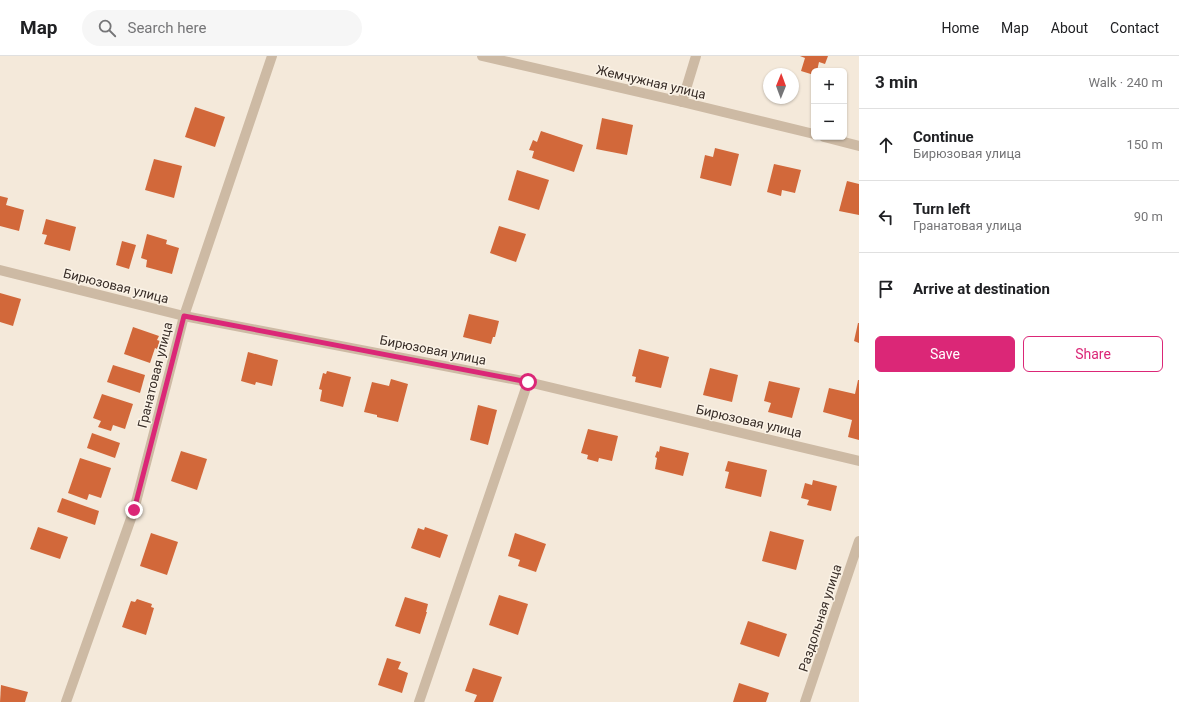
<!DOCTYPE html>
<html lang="en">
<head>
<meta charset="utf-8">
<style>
  :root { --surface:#fff; --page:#f6f6f6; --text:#202124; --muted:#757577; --line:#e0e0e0; --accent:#db2777 }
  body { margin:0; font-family:Roboto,sans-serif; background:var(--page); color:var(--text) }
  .controls { position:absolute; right:12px; top:12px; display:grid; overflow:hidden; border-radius:6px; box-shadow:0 1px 3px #0004 }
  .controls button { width:36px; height:36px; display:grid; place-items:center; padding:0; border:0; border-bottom:1px solid var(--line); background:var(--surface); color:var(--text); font:20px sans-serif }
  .compass { position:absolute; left:763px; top:12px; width:36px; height:36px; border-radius:50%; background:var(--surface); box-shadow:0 1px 3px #0004; rotate:1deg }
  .stop { position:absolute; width:12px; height:12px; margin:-9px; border:3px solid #db2777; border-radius:50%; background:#fff }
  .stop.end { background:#db2777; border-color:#fff; box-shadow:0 1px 4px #0008 }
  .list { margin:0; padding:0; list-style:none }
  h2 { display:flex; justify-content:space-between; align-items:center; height:52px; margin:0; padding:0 16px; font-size:17px }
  h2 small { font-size:13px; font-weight:400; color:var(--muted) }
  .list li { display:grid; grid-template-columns:26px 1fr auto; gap:12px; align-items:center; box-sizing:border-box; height:72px; padding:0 16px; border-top:1px solid var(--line) }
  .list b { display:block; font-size:15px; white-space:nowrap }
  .list p { margin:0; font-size:13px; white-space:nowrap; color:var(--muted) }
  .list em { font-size:13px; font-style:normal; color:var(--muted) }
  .actions { display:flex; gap:8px; padding:12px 16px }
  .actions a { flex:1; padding:9px 0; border:1px solid var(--accent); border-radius:6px; text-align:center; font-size:14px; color:var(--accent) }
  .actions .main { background:var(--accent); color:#fff }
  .icon { flex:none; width:22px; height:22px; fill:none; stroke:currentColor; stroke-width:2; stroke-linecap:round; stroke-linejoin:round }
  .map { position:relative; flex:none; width:859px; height:646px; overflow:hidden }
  header { display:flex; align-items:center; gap:24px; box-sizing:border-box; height:56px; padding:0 20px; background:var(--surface); border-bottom:1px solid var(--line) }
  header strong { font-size:19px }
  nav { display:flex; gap:22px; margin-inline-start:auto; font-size:14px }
  .search { width:280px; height:36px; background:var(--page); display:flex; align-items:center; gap:10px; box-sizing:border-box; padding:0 14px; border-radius:22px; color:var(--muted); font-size:15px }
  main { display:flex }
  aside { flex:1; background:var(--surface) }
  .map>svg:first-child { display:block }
</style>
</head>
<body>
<header>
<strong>Map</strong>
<div class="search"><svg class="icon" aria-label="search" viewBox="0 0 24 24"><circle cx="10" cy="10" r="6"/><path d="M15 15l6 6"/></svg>Search here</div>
<nav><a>Home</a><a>Map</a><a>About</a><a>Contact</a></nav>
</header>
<main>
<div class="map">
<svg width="859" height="646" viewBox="0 0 859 646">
  <rect width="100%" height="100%" fill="#f4e9da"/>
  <g fill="#d2683a">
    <path d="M800 0H828L825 8 819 6 817 15H814V19L801 15 805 2Z"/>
    <path d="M195 51 225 61 215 91 185 81Z"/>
    <path d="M602 62 633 69 627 99 596 93Z"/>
    <path d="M541 75 583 89 574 116 532 102 534 95 529 94 533 84 537 86Z"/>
    <path d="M715 92 739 98 731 130 700 122 705 99 713 101Z"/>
    <path d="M154 103 182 110 174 142 145 134Z"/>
    <path d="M774 108 801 114 795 137 782 134 781 140 767 136Z"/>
    <path d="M517 114 549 124 539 154 508 144Z"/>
    <path d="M847 125 859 128V159L839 155Z"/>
    <path d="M0 140 8 142 6 149 24 154 19 175 0 170Z"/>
    <path d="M46 163 76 171 70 195 44 188 47 179 42 178Z"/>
    <path d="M499 170 526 178 516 206 490 197Z"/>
    <path d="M147 178 167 184 166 188 179 192 172 218 146 211 147 204 141 202Z"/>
    <path d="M122 185 136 189 129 213 116 209Z"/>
    <path d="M0 237 21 243 13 270 0 266Z"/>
    <path d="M469 258 499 265 495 281H493L491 288 463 281Z"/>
    <path d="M858 267H859V287L854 285Z"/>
    <path d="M133 271 159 280 157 284 160 285 157 293 155 292 150 307 124 298Z"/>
    <path d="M639 293 669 301 661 332 635 326 636 321 632 320Z"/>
    <path d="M248 296 278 304 272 330 256 326 255 329 241 325Z"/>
    <path d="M113 309 145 319 140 337 107 326Z"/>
    <path d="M710 312 738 319 732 346 703 339Z"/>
    <path d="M327 315 351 321 343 351 320 345 322 334 319 333 323 317 326 318Z"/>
    <path d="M391 323 408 328 398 366 377 361V359L364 356 372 326 389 330Z"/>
    <path d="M858 324H859V384L848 381 852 364 823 356 829 332 855 338Z"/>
    <path d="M769 325 800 332 792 362 768 356 771 347 764 345Z"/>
    <path d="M102 338 133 348 125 373 113 369 111 375 98 371 101 365 93 362Z"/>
    <path d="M478 349 497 354 488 389 470 384Z"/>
    <path d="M588 373 618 380 612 405 599 402 598 406 587 403 588 399 581 397Z"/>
    <path d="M92 377 120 387 115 402 87 392Z"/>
    <path d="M660 390 689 397 683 420 655 413 657 402 655 401 657 395 659 396Z"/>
    <path d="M181 395 207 403 197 434 171 425Z"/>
    <path d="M80 402 111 412 101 442 89 438 87 444 68 437Z"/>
    <path d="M728 405 767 414 761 441 725 432 729 416 725 415Z"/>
    <path d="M813 424 837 430 831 455 807 449 809 444 801 442 805 427 812 429Z"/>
    <path d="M62 442 99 455 95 469 57 456Z"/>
    <path d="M38 471 68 481 60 503 30 493Z"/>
    <path d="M425 471 448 479 440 502 411 492 418 472 424 474Z"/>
    <path d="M770 475 804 484 796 514 762 505Z"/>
    <path d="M151 477 178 486 167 519 140 510Z"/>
    <path d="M515 477 546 488 536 516 518 510 520 504 508 500Z"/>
    <path d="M499 539 528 548 518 579 489 569Z"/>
    <path d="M405 541 428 548 426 556H427L420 578 395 570Z"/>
    <path d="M137 543 152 548 151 551 154 552 146 579 122 571 131 545 135 546Z"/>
    <path d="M748 565 787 578 779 601 740 588Z"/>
    <path d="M387 602 401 606 398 613 408 617 402 637 378 629Z"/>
    <path d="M473 612 502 621 493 646H474L477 639 465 635Z"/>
    <path d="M739 627 769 637 766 646H733Z"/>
    <path d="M1 629 28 636 25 646H0Z"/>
  </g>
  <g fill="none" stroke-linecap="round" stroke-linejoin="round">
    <g stroke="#cdbaa4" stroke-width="10">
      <path d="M482 0 682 46 814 78"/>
      <path d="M682 46 696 0"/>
      <path d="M824 81 859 90"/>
      <path d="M0 214 184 260 528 326 859 405"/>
      <path d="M66 646 134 454 184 260 272 0"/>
      <path d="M419 646 528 326"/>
      <path d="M805 646 859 485"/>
    </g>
  </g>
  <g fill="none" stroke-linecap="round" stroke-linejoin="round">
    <path stroke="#db2777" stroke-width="5" d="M134 454 184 260 528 326"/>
  </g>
  <g text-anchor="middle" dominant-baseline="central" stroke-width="3" stroke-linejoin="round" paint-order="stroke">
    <g font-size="13" fill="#382d27" stroke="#fbf3e7">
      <text transform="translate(651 26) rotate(13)">Жемчужная улица</text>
      <text transform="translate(116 230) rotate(14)">Бирюзовая улица</text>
      <text transform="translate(433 294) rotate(11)">Бирюзовая улица</text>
      <text transform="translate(155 319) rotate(-76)">Гранатовая улица</text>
      <text transform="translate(749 365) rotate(13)">Бирюзовая улица</text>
      <text transform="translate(820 562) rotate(-72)">Раздольная улица</text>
    </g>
  </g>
</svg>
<div class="controls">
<button>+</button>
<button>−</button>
</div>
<svg class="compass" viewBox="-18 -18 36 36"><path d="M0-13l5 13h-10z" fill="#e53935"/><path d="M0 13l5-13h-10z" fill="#757577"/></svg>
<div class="stop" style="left:528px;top:326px"></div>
<div class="stop end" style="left:134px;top:454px"></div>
</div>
<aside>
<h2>3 min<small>Walk · 240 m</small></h2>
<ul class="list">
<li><svg class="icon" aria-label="ahead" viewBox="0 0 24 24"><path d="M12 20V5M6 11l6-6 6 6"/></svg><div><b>Continue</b><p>Бирюзовая улица</p></div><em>150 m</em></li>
<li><svg class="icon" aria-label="left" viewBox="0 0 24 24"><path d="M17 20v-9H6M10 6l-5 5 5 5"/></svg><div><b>Turn left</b><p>Гранатовая улица</p></div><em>90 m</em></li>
<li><svg class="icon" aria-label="arrive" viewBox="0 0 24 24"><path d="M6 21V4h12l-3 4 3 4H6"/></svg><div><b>Arrive at destination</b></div></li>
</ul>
<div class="actions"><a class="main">Save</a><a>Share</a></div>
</aside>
</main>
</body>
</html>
